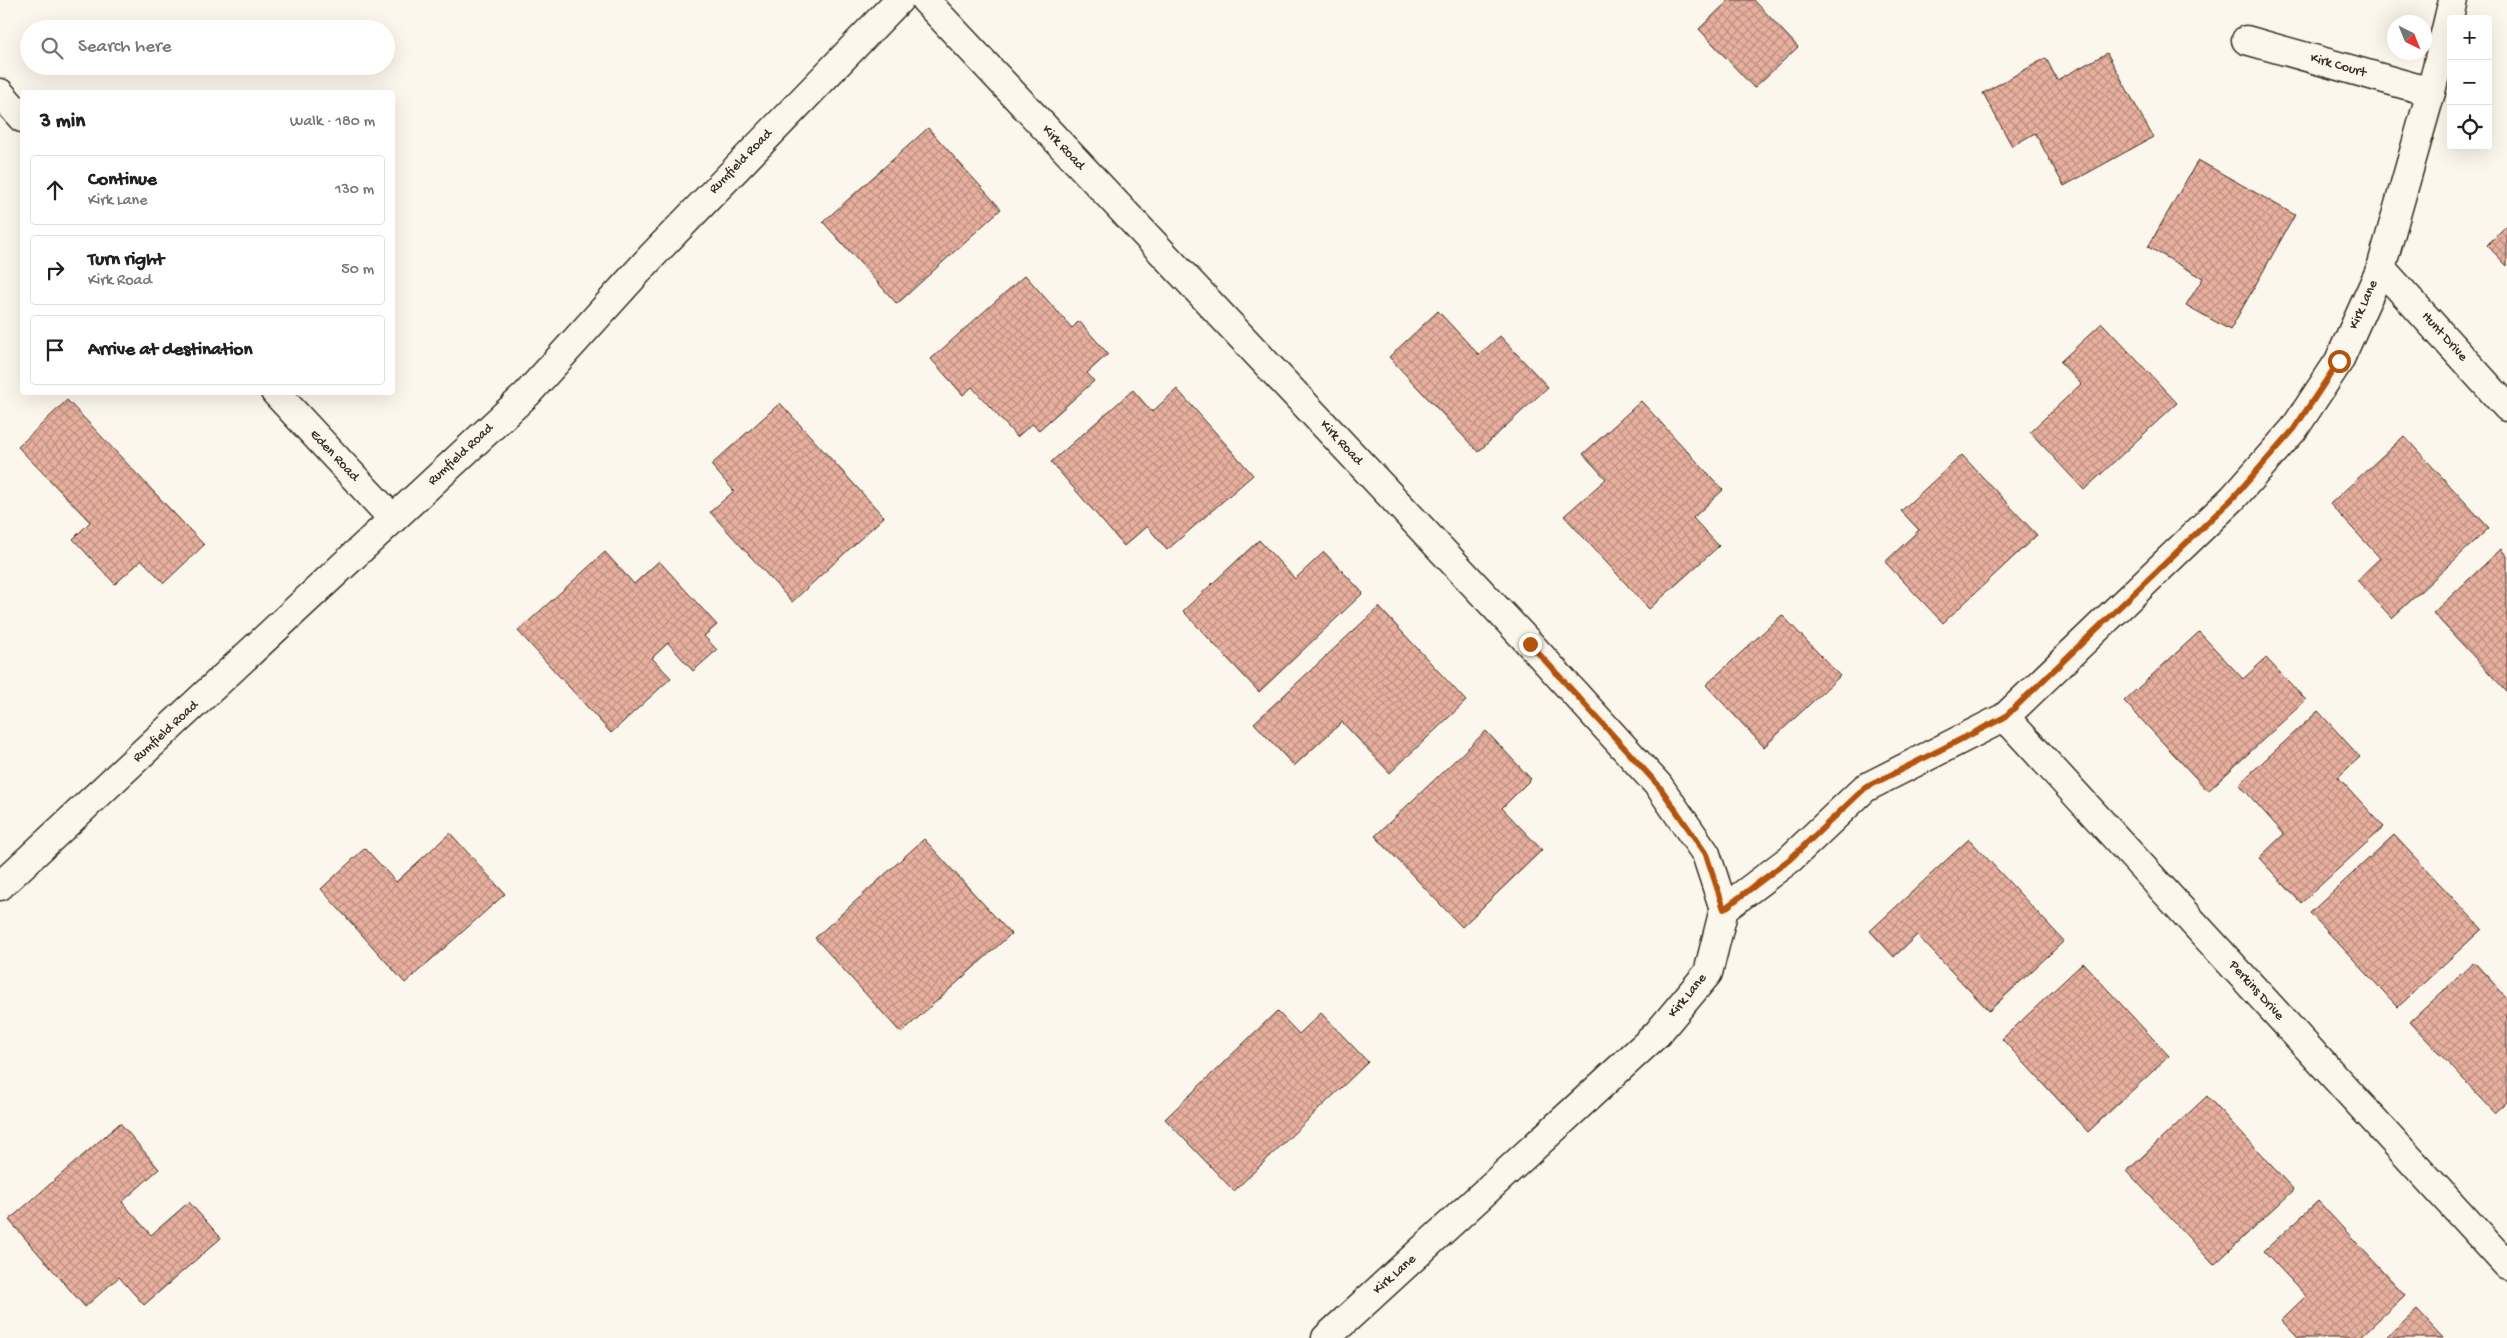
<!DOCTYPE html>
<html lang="en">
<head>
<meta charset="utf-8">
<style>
  :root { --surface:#fff; --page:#f2f2f2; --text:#202124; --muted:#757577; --line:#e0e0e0 }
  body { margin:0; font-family:"Gochi Hand",sans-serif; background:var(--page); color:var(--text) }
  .controls { position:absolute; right:15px; top:15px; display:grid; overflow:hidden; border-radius:5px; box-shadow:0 5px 20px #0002 }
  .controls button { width:45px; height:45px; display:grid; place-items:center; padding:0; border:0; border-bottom:1px solid var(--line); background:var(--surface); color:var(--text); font:25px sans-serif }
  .compass { position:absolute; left:2387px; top:15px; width:45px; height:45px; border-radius:50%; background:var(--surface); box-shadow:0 5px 20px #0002; rotate:137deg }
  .stop { position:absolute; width:15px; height:15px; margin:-11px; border:4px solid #b45309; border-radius:50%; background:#fff }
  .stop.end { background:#b45309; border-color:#fff; box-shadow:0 1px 5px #0008 }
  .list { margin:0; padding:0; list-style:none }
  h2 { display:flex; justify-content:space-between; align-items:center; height:65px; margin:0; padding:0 20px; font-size:21px }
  h2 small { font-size:16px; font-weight:400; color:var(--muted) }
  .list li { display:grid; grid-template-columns:32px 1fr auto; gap:15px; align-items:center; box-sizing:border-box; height:70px; margin:0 10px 10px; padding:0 10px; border:1px solid var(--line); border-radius:5px }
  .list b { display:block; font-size:19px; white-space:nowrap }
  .list p { margin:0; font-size:16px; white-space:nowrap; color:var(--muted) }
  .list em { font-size:16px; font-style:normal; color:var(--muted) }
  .icon { flex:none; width:28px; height:28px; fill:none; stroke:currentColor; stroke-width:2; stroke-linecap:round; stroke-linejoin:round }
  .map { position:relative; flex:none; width:2507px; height:1338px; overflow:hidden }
  .search { position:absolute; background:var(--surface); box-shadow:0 5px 20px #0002; left:20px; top:20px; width:375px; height:55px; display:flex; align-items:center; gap:12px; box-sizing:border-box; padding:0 18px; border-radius:28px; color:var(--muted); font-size:19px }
  .panel { position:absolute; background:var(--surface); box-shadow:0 5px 20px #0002; left:20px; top:90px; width:375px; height:305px; border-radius:5px }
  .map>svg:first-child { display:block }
</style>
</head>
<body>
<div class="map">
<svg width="2507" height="1338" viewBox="0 0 2507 1338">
  <defs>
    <pattern id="building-cross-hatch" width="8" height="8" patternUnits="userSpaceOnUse" patternTransform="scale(1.25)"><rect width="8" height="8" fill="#e8b09f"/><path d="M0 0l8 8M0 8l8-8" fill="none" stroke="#bd8f81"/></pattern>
  </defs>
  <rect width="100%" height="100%" fill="#fbf7ec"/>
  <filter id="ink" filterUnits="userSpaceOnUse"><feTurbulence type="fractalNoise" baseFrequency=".02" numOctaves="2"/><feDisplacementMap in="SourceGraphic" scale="10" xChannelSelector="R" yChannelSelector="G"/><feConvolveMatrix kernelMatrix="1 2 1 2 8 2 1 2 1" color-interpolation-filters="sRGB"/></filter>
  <g filter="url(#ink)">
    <g fill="url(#building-cross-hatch)" stroke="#3b2a1e">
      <path d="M1729 0H1754L1798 47 1754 88 1699 29Z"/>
      <path d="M2107 53 2153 137 2064 186 2035 133 2012 146 1983 93 2046 58 2057 80Z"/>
      <path d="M928 128 1001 209 897 304 823 222Z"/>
      <path d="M2198 160 2295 215 2230 330 2186 305 2203 278 2148 247Z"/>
      <path d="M2507 225V266L2487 245Z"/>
      <path d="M1025 275 1072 328 1079 321 1108 354 1087 373 1094 381 1039 430 1032 424 1017 437 972 387 963 395 931 359Z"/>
      <path d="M1438 311 1479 355 1500 336 1548 387 1478 452 1389 357Z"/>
      <path d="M2102 323 2177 403 2084 490 2030 432 2081 384 2060 362Z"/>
      <path d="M1177 389 1253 475 1167 550 1147 526 1124 546 1051 462 1133 390 1152 412Z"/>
      <path d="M67 400 204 545 164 583 142 560 115 584 73 539 90 522 18 447Z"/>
      <path d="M1641 401 1723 490 1693 518 1719 546 1649 609 1564 516 1606 479 1583 454Z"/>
      <path d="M780 403 884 517 792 602 710 512 734 491 711 465Z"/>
      <path d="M2404 436 2489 528 2392 618 2357 580 2380 558 2330 504Z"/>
      <path d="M1962 455 2037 535 1943 623 1885 562 1919 530 1901 511Z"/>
      <path d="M1259 540 1295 579 1324 552 1363 593 1259 692 1183 611Z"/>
      <path d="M2501 549 2507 556V692L2433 613Z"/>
      <path d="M605 552 634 584 659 561 717 625 704 636 717 650 693 671 668 643 652 658 671 678 611 733 518 631Z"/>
      <path d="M1379 607 1466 701 1390 773 1342 722 1294 766 1254 723Z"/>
      <path d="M1782 615 1840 676 1764 747 1706 685Z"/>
      <path d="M2199 632 2243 679 2266 658 2306 700 2208 791 2124 701Z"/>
      <path d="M2318 711 2360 757 2338 777 2384 827 2301 903 2259 858 2284 834 2239 784Z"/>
      <path d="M1486 731 1531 779 1502 808 1542 850 1462 927 1375 836Z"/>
      <path d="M450 833 505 894 405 983 321 889 365 848 396 882Z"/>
      <path d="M2394 835 2482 929 2398 1007 2310 913Z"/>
      <path d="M924 839 1011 934 901 1033 815 938Z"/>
      <path d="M1969 839 2064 941 1989 1011 1917 935 1894 957 1870 931Z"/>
      <path d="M2474 962 2507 998V1102L2495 1113 2410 1022Z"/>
      <path d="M2083 963 2169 1056 2088 1132 2002 1039Z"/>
      <path d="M1277 1011 1299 1034 1321 1013 1368 1062 1234 1191 1165 1119Z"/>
      <path d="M2207 1096 2294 1190 2214 1265 2127 1171Z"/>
      <path d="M120 1123 159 1169 122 1202 151 1235 189 1202 221 1238 144 1305 119 1277 85 1307 9 1220Z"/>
      <path d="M2318 1201 2405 1295 2359 1338H2298L2281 1320 2306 1296 2264 1251Z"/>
      <path d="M2417 1310 2443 1338H2386Z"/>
    </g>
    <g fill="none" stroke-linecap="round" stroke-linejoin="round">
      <defs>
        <g id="street">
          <path d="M925 0 1530 644 1659 786 1706 854 1724 909"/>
          <path d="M2246 40 2431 92"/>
          <path d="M2381 268 2507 407"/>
          <path d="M2005 717 2507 1265"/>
          <path d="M1326 1338 1657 1034 1708 973 1724 909 1790 859 1865 788 2005 717 2233 498 2294 429 2339 361 2381 268 2431 92 2453 0"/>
        </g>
        <g id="secondary">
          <path d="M0 93 22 118"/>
          <path d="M275 392 393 519"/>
          <path d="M0 886 527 394 652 256 899 0"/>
        </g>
      </defs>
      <use href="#street" stroke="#3b2a1e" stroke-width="31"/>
      <use href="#secondary" stroke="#3b2a1e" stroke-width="31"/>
      <use href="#street" stroke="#fbf7ec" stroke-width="28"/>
      <use href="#secondary" stroke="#fbf7ec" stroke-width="28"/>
    </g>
  </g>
  <g fill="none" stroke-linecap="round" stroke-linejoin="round" filter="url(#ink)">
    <path stroke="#b45309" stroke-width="6" d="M1530 644 1659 786 1706 854 1724 909 1790 859 1865 788 2005 717 2233 498 2294 429 2339 361"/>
  </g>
  <g text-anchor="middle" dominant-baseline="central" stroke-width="4" stroke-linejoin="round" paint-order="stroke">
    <g font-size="14" fill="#3b2a1e" stroke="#fbf7ec">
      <text transform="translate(2338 66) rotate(16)">Kirk Court</text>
      <text transform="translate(1063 148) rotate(47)">Kirk Road</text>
      <text transform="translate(741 162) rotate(-46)">Rumfield Road</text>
      <text transform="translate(2364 305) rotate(-66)">Kirk Lane</text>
      <text transform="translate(2444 337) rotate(48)">Hunt Drive</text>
      <text transform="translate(1341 443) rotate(47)">Kirk Road</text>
      <text transform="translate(461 455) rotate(-43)">Rumfield Road</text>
      <text transform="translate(334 456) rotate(47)">Eden Road</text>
      <text transform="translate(166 732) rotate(-43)">Rumfield Road</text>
      <text transform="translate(2256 991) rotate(48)">Perkins Drive</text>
      <text transform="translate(1688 996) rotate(-51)">Kirk Lane</text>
      <text transform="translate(1395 1275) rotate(-42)">Kirk Lane</text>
    </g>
  </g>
</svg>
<div class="controls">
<button>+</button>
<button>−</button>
<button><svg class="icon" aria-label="locate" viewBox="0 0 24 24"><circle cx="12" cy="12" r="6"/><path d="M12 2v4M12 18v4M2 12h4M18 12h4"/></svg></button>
</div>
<svg class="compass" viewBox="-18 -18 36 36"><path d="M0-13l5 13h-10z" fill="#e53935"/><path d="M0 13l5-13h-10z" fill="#757577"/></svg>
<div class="stop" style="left:2339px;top:361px"></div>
<div class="stop end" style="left:1530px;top:644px"></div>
<div class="search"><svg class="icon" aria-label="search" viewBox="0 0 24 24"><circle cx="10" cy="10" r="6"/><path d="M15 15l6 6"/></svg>Search here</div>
<section class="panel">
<h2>3 min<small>Walk · 180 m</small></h2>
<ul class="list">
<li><svg class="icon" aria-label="ahead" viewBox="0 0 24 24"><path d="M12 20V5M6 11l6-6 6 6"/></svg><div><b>Continue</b><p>Kirk Lane</p></div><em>130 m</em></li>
<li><svg class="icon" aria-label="right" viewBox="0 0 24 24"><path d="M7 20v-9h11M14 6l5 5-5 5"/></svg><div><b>Turn right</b><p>Kirk Road</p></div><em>50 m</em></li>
<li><svg class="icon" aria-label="arrive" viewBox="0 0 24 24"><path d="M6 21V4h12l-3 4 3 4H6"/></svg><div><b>Arrive at destination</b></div></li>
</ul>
</section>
</div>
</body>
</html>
